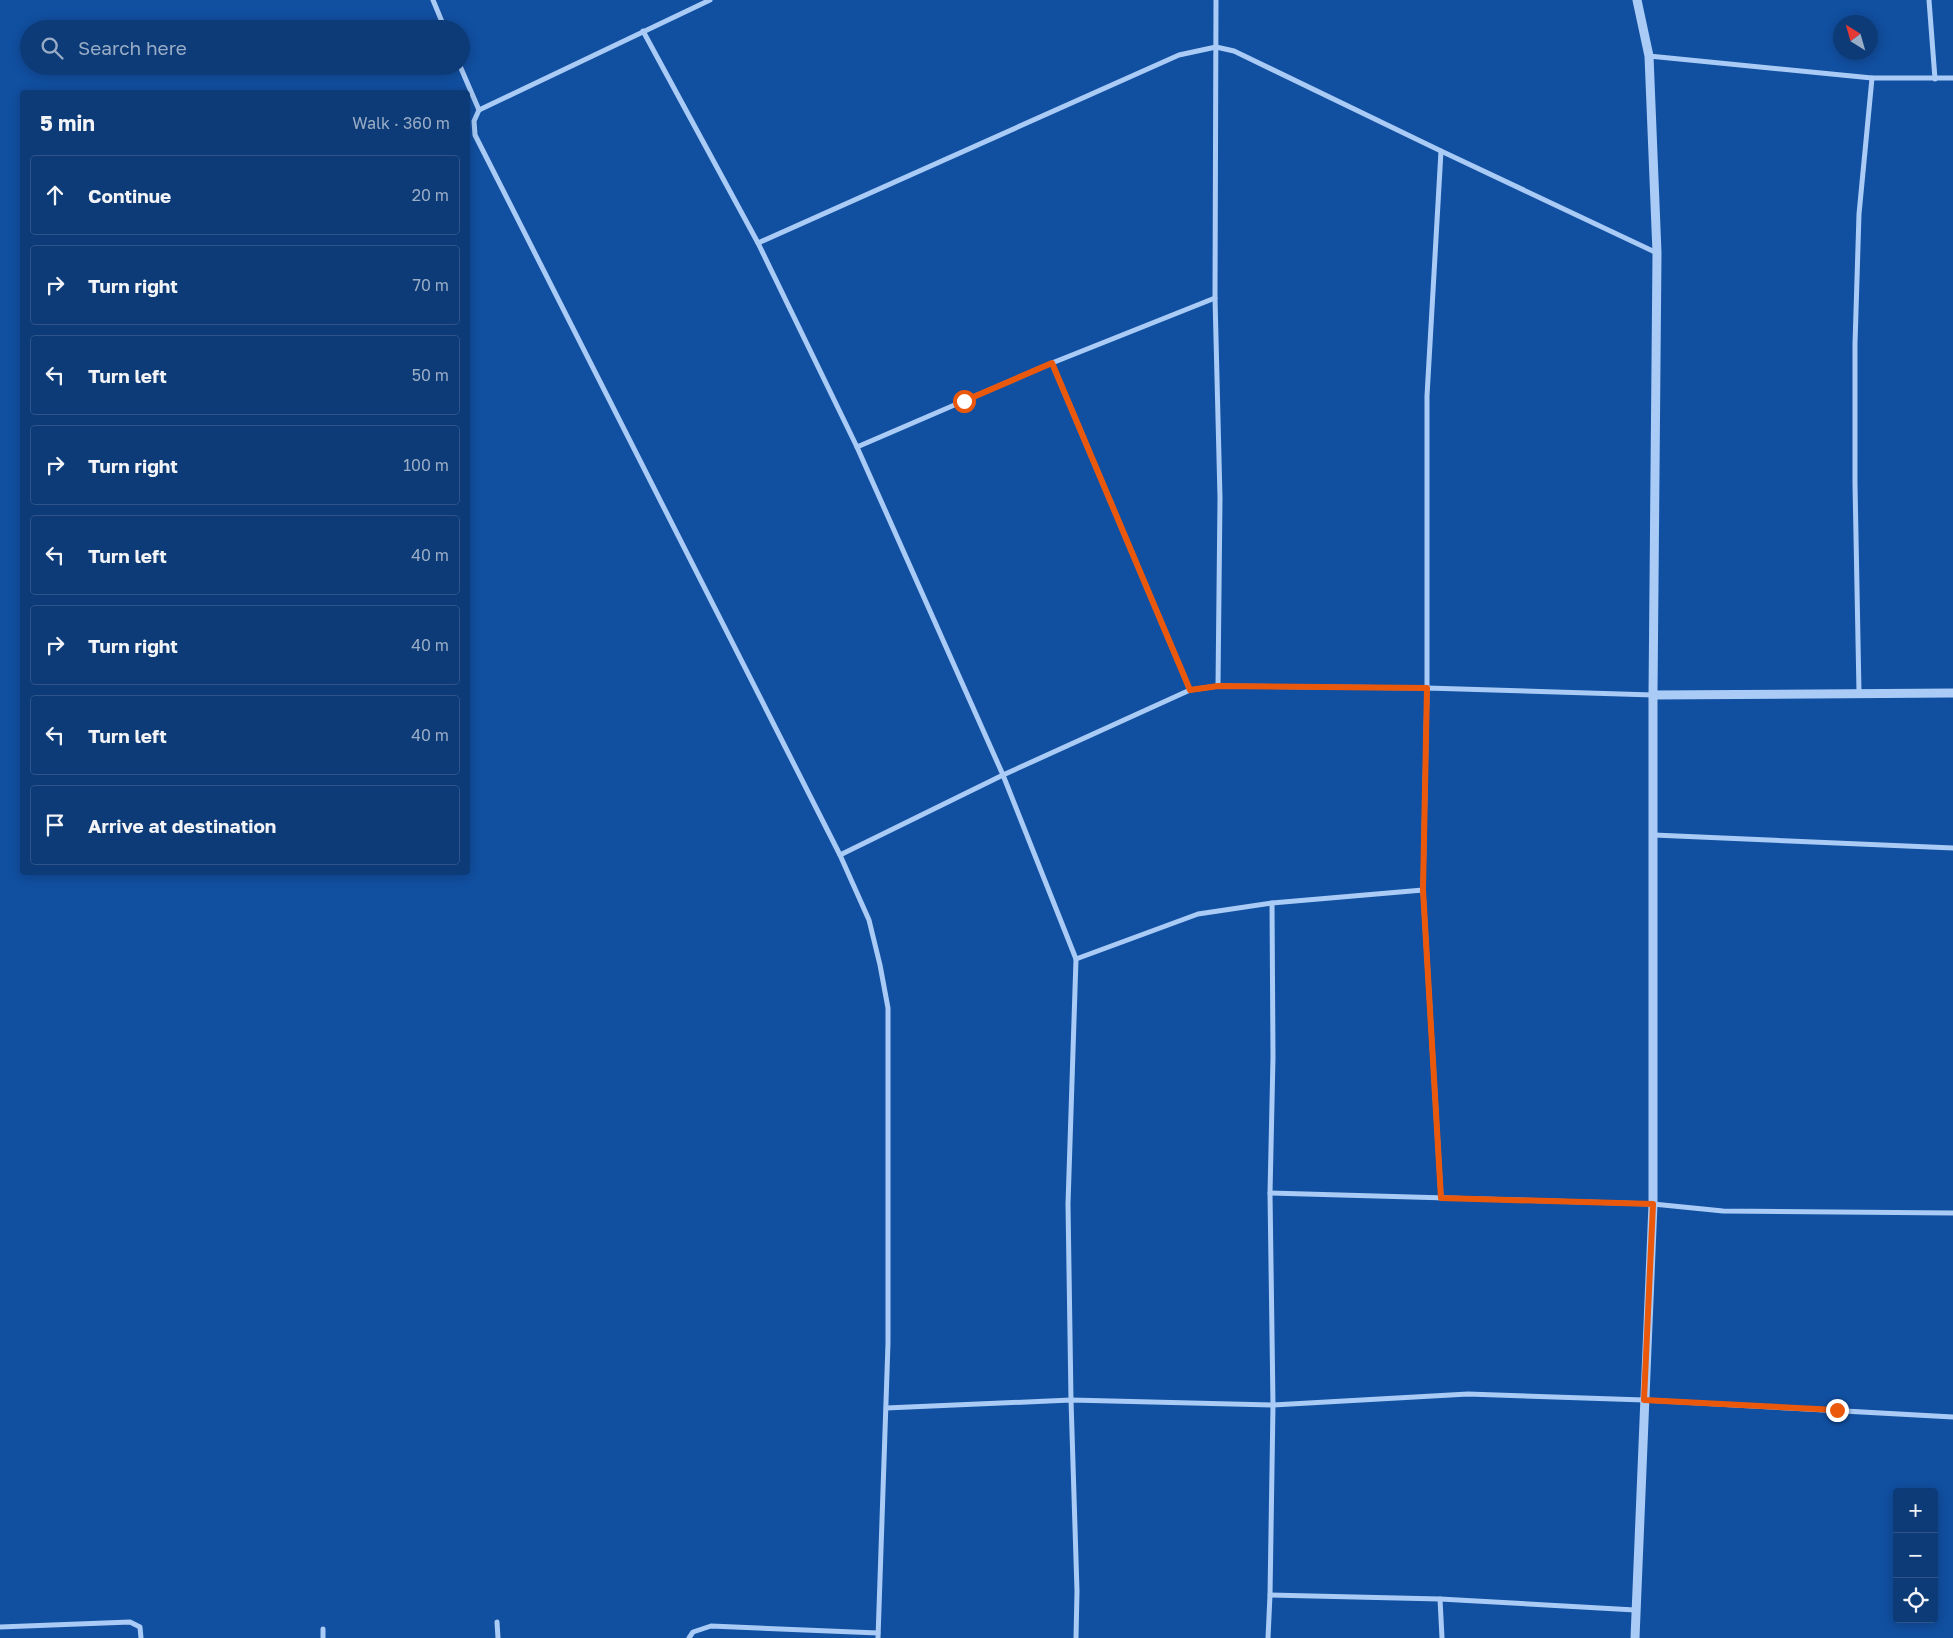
<!DOCTYPE html>
<html lang="en">
<head>
<meta charset="utf-8">
<style>
  :root { --surface:#0d3b78; --page:#1b4680; --text:#f1f3f6; --muted:#9aadc6; --line:#2d558a }
  body { margin:0; font-family:"Golos Text",sans-serif; background:var(--page); color:var(--text) }
  .controls { position:absolute; right:15px; bottom:15px; display:grid; overflow:hidden; border-radius:5px; box-shadow:0 2px 12px #0003 }
  .controls button { width:45px; height:45px; display:grid; place-items:center; padding:0; border:0; border-bottom:1px solid var(--line); background:var(--surface); color:var(--text); font:25px sans-serif }
  .compass { position:absolute; left:1833px; top:15px; width:45px; height:45px; border-radius:50%; background:var(--surface); box-shadow:0 2px 12px #0003; rotate:323deg }
  .stop { position:absolute; width:15px; height:15px; margin:-11px; border:4px solid #ea580c; border-radius:50%; background:#fff }
  .stop.end { background:#ea580c; border-color:#fff; box-shadow:0 1px 5px #0008 }
  .list { margin:0; padding:0; list-style:none }
  h2 { display:flex; justify-content:space-between; align-items:center; height:65px; margin:0; padding:0 20px; font-size:21px }
  h2 small { font-size:16px; font-weight:400; color:var(--muted) }
  .list li { display:grid; grid-template-columns:32px 1fr auto; gap:15px; align-items:center; box-sizing:border-box; height:80px; margin:0 10px 10px; padding:0 10px; border:1px solid var(--line); border-radius:5px }
  .list b { display:block; font-size:19px; white-space:nowrap }
  .list em { font-size:16px; font-style:normal; color:var(--muted) }
  .icon { flex:none; width:28px; height:28px; fill:none; stroke:currentColor; stroke-width:2; stroke-linecap:round; stroke-linejoin:round }
  .map { position:relative; flex:none; width:1953px; height:1638px; overflow:hidden }
  .search { position:absolute; background:var(--surface); box-shadow:0 2px 12px #0003; left:20px; top:20px; width:450px; height:55px; display:flex; align-items:center; gap:12px; box-sizing:border-box; padding:0 18px; border-radius:28px; color:var(--muted); font-size:19px }
  .panel { position:absolute; background:var(--surface); box-shadow:0 2px 12px #0003; left:20px; top:90px; width:450px; height:785px; border-radius:5px }
  .map>svg:first-child { display:block }
</style>
</head>
<body>
<div class="map">
<svg width="1953" height="1638" viewBox="0 0 1953 1638">
  <rect width="100%" height="100%" fill="#114fa0"/>
  <g fill="none" stroke-linecap="round" stroke-linejoin="round">
    <g stroke="#a9cbf5" stroke-width="5">
      <path d="M433 0 445 29"/>
      <path d="M710 0 479 110 474 121 475 135 840 855 869 920 880 965 888 1008V1343L878 1638"/>
      <path d="M1929 0 1935 79"/>
      <path d="M643 31 758 243 857 447 1003 775 840 855"/>
      <path d="M1649 56 1872 78H1953"/>
      <path d="M460 66 479 110"/>
      <path d="M758 243 1179 55 1216 47 1234 51 1441 151 1657 253"/>
      <path d="M1052 363 1190 690"/>
      <path d="M857 447 1052 363 1215 298"/>
      <path d="M1218 686 1427 688V396L1441 151"/>
      <path d="M1859 692 1855 484V344L1859 214 1872 78"/>
      <path d="M1654 835 1953 848"/>
      <path d="M1423 890 1441 1198"/>
      <path d="M1076 959 1198 914 1272 903 1423 890 1427 688 1653 695"/>
      <path d="M1270 1193 1653 1204 1723 1211 1953 1213"/>
      <path d="M886 1408 1071 1400 1273 1405 1468 1394 1644 1400 1953 1417"/>
      <path d="M1270 1595 1440 1599 1635 1610"/>
      <path d="M1440 1599 1442 1638"/>
      <path d="M497 1622 498 1638"/>
      <path d="M0 1627 130 1622 140 1627 141 1638"/>
      <path d="M323 1629V1638"/>
      <path d="M689 1638 693 1632 711 1626 878 1633"/>
      <path d="M1076 1638 1077 1591 1071 1400 1068 1204 1076 959 1003 775 1190 690 1218 686 1220 498 1215 298 1216 0"/>
      <path d="M1268 1638 1270 1595 1273 1405 1270 1193 1273 1057 1272 903"/>
    </g>
    <g stroke="#a9cbf5" stroke-width="9">
      <path d="M1653 695 1953 693"/>
      <path d="M1635 1638 1653 1204V695L1657 253 1649 56 1637 0"/>
    </g>
  </g>
  <g fill="none" stroke-linecap="round" stroke-linejoin="round">
    <path stroke="#ea580c" stroke-width="6" d="M964 401 1052 363 1190 690 1218 686 1427 688 1423 890 1441 1198 1653 1204 1644 1400 1837 1410"/>
  </g>
</svg>
<div class="controls">
<button>+</button>
<button>−</button>
<button><svg class="icon" aria-label="locate" viewBox="0 0 24 24"><circle cx="12" cy="12" r="6"/><path d="M12 2v4M12 18v4M2 12h4M18 12h4"/></svg></button>
</div>
<svg class="compass" viewBox="-18 -18 36 36"><path d="M0-13l5 13h-10z" fill="#e53935"/><path d="M0 13l5-13h-10z" fill="#9aadc6"/></svg>
<div class="stop" style="left:964px;top:401px"></div>
<div class="stop end" style="left:1837px;top:1410px"></div>
<div class="search"><svg class="icon" aria-label="search" viewBox="0 0 24 24"><circle cx="10" cy="10" r="6"/><path d="M15 15l6 6"/></svg>Search here</div>
<section class="panel">
<h2>5 min<small>Walk · 360 m</small></h2>
<ul class="list">
<li><svg class="icon" aria-label="ahead" viewBox="0 0 24 24"><path d="M12 20V5M6 11l6-6 6 6"/></svg><div><b>Continue</b></div><em>20 m</em></li>
<li><svg class="icon" aria-label="right" viewBox="0 0 24 24"><path d="M7 20v-9h11M14 6l5 5-5 5"/></svg><div><b>Turn right</b></div><em>70 m</em></li>
<li><svg class="icon" aria-label="left" viewBox="0 0 24 24"><path d="M17 20v-9H6M10 6l-5 5 5 5"/></svg><div><b>Turn left</b></div><em>50 m</em></li>
<li><svg class="icon" aria-label="right" viewBox="0 0 24 24"><path d="M7 20v-9h11M14 6l5 5-5 5"/></svg><div><b>Turn right</b></div><em>100 m</em></li>
<li><svg class="icon" aria-label="left" viewBox="0 0 24 24"><path d="M17 20v-9H6M10 6l-5 5 5 5"/></svg><div><b>Turn left</b></div><em>40 m</em></li>
<li><svg class="icon" aria-label="right" viewBox="0 0 24 24"><path d="M7 20v-9h11M14 6l5 5-5 5"/></svg><div><b>Turn right</b></div><em>40 m</em></li>
<li><svg class="icon" aria-label="left" viewBox="0 0 24 24"><path d="M17 20v-9H6M10 6l-5 5 5 5"/></svg><div><b>Turn left</b></div><em>40 m</em></li>
<li><svg class="icon" aria-label="arrive" viewBox="0 0 24 24"><path d="M6 21V4h12l-3 4 3 4H6"/></svg><div><b>Arrive at destination</b></div></li>
</ul>
</section>
</div>
</body>
</html>
